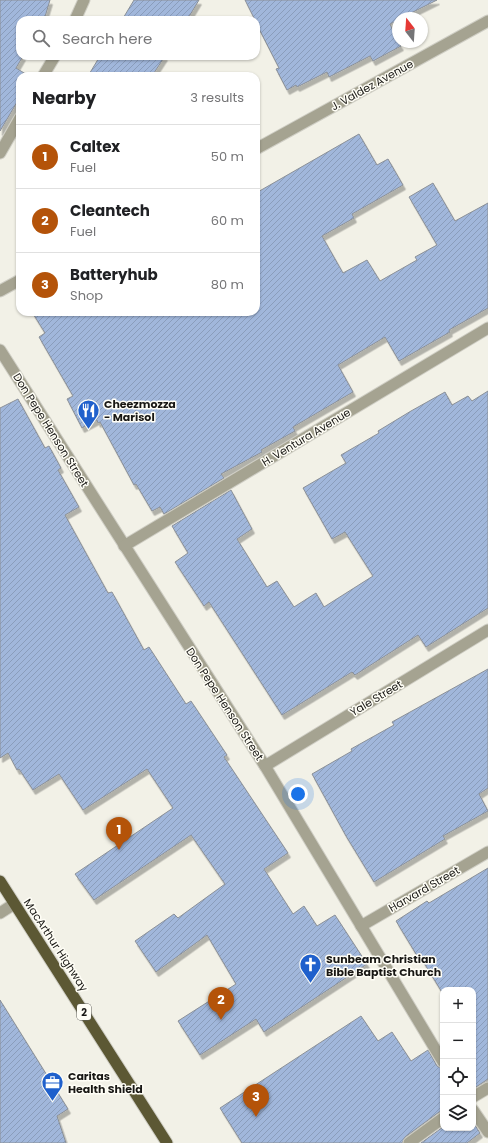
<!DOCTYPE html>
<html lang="en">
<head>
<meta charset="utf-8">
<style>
  :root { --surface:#fff; --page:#f2f2f2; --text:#202124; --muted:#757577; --line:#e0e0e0; --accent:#b45309 }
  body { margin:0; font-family:Poppins,sans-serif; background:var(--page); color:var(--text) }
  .controls { position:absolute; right:12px; bottom:12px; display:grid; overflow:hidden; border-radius:8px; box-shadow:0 1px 3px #0004 }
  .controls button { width:36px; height:36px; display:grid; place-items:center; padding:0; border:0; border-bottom:1px solid var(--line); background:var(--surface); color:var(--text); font:20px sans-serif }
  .compass { position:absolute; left:392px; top:12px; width:36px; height:36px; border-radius:50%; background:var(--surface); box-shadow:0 1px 3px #0004; rotate:343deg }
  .you { position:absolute; left:298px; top:794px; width:14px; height:14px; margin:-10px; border:3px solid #fff; border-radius:50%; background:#1a73e8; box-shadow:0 0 0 6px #1a73e833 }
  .badge { display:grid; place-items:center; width:26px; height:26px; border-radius:50%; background:var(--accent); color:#fff; font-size:13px; font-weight:700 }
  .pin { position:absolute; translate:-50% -33px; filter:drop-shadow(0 1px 2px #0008) }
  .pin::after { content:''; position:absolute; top:21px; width:14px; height:12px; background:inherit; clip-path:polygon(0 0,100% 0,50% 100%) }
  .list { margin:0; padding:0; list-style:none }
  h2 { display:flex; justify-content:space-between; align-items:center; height:52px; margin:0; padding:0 16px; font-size:17px }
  h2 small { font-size:13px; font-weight:400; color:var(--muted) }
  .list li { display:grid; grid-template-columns:26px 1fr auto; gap:12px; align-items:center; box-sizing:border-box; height:64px; padding:0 16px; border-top:1px solid var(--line) }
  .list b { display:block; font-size:15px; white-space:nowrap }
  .list p { margin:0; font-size:13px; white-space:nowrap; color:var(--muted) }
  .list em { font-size:13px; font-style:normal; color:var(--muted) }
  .icon { flex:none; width:22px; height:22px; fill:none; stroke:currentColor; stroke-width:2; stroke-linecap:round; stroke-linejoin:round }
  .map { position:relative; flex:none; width:488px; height:1143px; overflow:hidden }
  .search { position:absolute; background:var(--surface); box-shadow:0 1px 3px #0004; left:16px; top:16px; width:244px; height:44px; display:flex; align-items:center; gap:10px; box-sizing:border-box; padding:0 14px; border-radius:12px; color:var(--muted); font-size:15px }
  .panel { position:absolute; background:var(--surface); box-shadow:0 1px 3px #0004; left:16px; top:72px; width:244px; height:244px; border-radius:12px }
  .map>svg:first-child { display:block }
</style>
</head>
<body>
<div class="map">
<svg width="488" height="1143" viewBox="0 0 488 1143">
  <defs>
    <pattern id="building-hatch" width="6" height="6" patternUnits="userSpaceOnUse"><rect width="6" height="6" fill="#a1b7db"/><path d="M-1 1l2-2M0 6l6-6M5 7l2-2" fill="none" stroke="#8a9dbb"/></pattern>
    <filter id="shadow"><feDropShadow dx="2.5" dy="4.5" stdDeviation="0" flood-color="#0004"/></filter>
  </defs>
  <rect width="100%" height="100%" fill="#f2f1e7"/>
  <g fill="url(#building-hatch)" stroke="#8b9097" filter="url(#shadow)">
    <path d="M0 0H50L44 20H20V56H23L16 68 29 76H20V97L0 131Z"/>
    <path d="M134 0H199L187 20H122Z"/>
    <path d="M245 0H437L401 18H398V20L390 24 398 42 401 46 373 61 370 56 329 77 327 72 297 87 296 85 287 90 276 69 279 68 256 23V20H255Z"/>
    <path d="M100 56H165L152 76H88Z"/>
    <path d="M359 134 377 165 388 159 403 185 352 214 354 218 322 236 343 273 367 260 380 281 417 260 415 257 437 245 409 197 433 183 455 221 488 203V308L449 330 450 332 399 361 385 337 338 365 353 392 293 427 295 431 261 450 262 452 221 474 224 478 164 514 160 507 152 511 136 484 134 485 100 422 98 423 97 420 82 428 67 399 73 396 39 337 45 333 32 312H256V193Z"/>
    <path d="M488 391V608L426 647 418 635 355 675 352 672 282 715 209 602 204 606 175 562 188 553 172 526 231 490 252 529 237 539 267 587 277 581 294 607 316 593 324 607 373 576 345 532 332 539 303 488 346 463 341 455 379 433 378 431 411 411 445 392 452 405 468 396 472 401Z"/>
    <path d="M18 399 45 448 49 446 61 468 58 470 79 507 65 515 108 593 112 592 144 650 149 647 186 704 191 701 227 755 224 757 288 853 264 869 293 914 304 906 317 926 335 915 367 964 264 1032 256 1019 200 1055 178 1021 236 984 207 935 156 972 135 941 174 914 178 918 225 884 191 835 94 900 75 874 173 808 147 769 83 810 59 774 33 790 19 769 17 770 8 753 0 758V408Z"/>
    <path d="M488 669V788L479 794 488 811 443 836 445 839 374 882 346 836 312 774 352 751 351 749 394 725 392 722Z"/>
    <path d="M488 868V1079L473 1089V990H443V994L421 958 419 959 396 921 427 901 429 903Z"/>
    <path d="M0 1000 68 1109 57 1116 66 1143H0Z"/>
    <path d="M361 1016 378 1041 392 1032 411 1061 428 1050 437 1066 443 1069V1111L439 1112 405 1137 402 1143H242L220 1108Z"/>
    <path d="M473 1122 480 1133 467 1143H421L443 1127V1128H473Z"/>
  </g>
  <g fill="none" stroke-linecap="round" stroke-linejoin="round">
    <defs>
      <g id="minor">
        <path d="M75 20 84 0"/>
        <path d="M43 76 55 56"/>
        <path d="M256 149 488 21"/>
        <path d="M0 153 20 118"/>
        <path d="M0 291 20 280"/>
        <path d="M0 350 265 766 443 1062"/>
        <path d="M124 546 488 328"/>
        <path d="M265 766 488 630"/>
        <path d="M0 913 14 904"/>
        <path d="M361 926 488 852"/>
        <path d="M473 1097 488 1088"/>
        <path d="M473 1110 488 1132"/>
        <path d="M409 1143 443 1118"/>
      </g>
      <path id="trunk" d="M0 881 167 1143"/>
    </defs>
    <use href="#minor" stroke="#cfcec5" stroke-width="13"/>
    <use href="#trunk" stroke="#cfcec5" stroke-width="13"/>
    <use href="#minor" stroke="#a5a391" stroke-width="11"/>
    <use href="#trunk" stroke="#5c5834" stroke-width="11"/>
  </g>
  <defs>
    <symbol id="restaurant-pin" viewBox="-11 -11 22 30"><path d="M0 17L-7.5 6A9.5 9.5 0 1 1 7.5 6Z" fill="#1f60cc" stroke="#fffef6"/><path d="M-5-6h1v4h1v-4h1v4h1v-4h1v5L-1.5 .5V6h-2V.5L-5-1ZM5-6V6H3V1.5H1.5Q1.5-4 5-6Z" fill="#fff"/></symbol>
    <symbol id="church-pin" viewBox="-11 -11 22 30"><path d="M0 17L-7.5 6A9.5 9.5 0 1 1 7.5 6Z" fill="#1f60cc" stroke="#fffef6"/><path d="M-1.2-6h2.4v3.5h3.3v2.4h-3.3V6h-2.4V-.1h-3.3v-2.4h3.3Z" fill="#fff"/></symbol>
    <symbol id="office-pin" viewBox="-11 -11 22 30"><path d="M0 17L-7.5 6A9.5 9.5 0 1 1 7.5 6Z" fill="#1f60cc" stroke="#fffef6"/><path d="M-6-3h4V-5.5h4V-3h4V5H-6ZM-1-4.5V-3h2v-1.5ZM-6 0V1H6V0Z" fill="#fff"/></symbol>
  </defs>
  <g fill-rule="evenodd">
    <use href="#restaurant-pin" x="76" y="398" width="25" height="34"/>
    <use href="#church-pin" x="298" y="952" width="25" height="34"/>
    <use href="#office-pin" x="40" y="1070" width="25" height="34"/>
  </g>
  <g text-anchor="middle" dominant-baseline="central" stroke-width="3" stroke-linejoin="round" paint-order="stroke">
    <rect fill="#fffef6" stroke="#5d5c58" stroke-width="1" x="77" y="1004" width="14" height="16" rx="3"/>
    <g font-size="10" font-weight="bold" fill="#181714">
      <text x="84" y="1012">2</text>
    </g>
    <g font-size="11" fill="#181714" stroke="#fffef6">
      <text transform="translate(372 85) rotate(-29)">J. Valdez Avenue</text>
      <text transform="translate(51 430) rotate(58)">Don Pepe Henson Street</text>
      <text transform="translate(306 437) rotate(-31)">H. Ventura Avenue</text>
      <text transform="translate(376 698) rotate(-31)">Yale Street</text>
      <text transform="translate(225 704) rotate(57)">Don Pepe Henson Street</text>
      <text transform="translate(424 889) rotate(-30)">Harvard Street</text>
      <text transform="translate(56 945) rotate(57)">MacArthur Highway</text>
    </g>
    <g font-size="11" font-weight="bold" fill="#181714" stroke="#fffef6" text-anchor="start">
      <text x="104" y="404">Cheezmozza<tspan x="104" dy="13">- Marisol</tspan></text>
      <text x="326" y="959">Sunbeam Christian<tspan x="326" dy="13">Bible Baptist Church</tspan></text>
      <text x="68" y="1076">Caritas<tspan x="68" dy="13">Health Shield</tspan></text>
    </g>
  </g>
</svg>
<div class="controls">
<button>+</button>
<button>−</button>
<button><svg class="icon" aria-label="locate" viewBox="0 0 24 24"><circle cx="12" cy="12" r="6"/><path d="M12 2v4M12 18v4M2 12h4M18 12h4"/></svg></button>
<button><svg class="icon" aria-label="layers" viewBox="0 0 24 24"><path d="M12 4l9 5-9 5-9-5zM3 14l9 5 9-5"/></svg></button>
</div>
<svg class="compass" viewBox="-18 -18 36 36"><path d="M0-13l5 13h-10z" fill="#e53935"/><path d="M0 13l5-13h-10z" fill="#757577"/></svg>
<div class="you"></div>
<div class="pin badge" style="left:119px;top:850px">1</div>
<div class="pin badge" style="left:221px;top:1020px">2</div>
<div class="pin badge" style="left:256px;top:1117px">3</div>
<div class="search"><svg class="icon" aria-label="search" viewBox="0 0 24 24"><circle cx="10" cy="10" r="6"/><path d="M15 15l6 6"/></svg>Search here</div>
<section class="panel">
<h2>Nearby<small>3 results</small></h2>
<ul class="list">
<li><span class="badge">1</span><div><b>Caltex</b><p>Fuel</p></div><em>50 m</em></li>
<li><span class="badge">2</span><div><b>Cleantech</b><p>Fuel</p></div><em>60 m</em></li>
<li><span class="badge">3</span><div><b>Batteryhub</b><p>Shop</p></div><em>80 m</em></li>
</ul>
</section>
</div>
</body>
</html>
